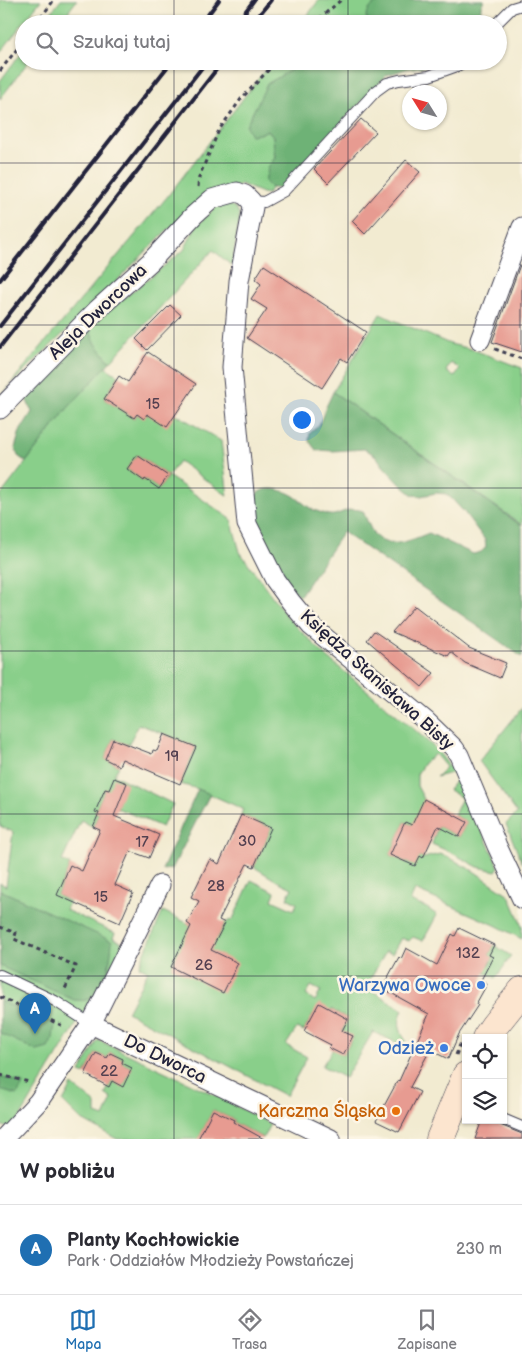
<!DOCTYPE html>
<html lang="pl">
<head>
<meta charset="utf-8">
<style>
  :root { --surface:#fff; --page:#f2f2f3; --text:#2b2b33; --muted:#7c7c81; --line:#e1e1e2; --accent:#1f6fb2 }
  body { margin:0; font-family:"Balsamiq Sans",sans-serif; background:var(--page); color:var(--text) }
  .controls { position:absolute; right:15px; bottom:15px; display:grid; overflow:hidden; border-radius:0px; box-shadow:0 1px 4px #0004 }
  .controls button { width:45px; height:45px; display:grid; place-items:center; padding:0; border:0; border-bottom:1px solid var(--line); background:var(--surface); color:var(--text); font:25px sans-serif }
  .compass { position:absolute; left:402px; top:85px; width:45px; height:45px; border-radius:50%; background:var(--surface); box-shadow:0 1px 4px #0004; rotate:307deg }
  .you { position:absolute; left:301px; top:419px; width:18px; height:18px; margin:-12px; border:4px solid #fff; border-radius:50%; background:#1a73e8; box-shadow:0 0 0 8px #1a73e833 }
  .badge { display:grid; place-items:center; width:32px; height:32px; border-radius:50%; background:var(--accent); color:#fff; font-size:16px; font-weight:700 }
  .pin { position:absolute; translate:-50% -41px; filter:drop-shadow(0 1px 2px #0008) }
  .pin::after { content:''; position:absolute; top:26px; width:18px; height:15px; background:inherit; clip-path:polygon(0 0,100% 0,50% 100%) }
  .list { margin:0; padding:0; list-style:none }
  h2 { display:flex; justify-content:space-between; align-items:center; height:65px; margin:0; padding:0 20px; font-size:21px }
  h2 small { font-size:16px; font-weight:400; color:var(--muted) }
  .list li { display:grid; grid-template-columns:32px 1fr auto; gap:15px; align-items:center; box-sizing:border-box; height:90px; padding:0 20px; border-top:1px solid var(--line) }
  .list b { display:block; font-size:19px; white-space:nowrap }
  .list p { margin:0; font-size:16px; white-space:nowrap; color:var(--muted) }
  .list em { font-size:16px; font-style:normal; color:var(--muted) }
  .icon { flex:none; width:28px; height:28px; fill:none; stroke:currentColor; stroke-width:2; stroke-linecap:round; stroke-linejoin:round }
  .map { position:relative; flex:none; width:522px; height:1139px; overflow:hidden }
  .search { position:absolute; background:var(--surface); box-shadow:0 1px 4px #0004; left:15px; right:15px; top:15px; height:55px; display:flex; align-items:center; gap:12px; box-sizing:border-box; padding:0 18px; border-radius:28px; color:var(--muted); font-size:19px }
  .sheet { height:155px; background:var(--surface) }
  nav { display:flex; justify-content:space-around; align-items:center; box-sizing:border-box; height:70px; border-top:1px solid var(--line); background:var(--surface); font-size:14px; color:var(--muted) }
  nav a { display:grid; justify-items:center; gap:2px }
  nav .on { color:var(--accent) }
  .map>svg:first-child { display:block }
</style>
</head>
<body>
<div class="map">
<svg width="522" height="1139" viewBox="0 0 522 1139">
  <rect width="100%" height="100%" fill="#fcf5e5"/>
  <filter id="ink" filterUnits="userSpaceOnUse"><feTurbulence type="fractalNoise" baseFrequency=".02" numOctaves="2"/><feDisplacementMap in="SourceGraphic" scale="10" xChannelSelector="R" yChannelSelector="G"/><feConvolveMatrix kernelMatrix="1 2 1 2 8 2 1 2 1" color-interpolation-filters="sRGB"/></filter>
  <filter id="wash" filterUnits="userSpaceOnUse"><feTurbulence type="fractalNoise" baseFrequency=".0096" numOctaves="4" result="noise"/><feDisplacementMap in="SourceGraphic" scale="20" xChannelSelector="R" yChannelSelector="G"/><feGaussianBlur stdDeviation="1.12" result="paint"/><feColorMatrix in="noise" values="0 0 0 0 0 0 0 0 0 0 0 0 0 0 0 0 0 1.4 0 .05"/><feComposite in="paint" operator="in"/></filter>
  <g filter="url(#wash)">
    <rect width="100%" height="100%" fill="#f2ebd1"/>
    <g fill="#89cf8a" stroke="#567862" fill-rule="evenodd">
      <path d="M0 0H41L0 53Z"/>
      <path d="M61 0H77L59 24H42Z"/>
      <path d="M319 0H391L378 2 366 16 369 24H301Z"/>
      <path d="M24 49V61H29L0 99V81Z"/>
      <path d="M272 61H306L267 84 259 134 268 130 273 136 275 158 269 166 265 181 271 188 268 194 262 193 241 184 166 231 96 302 11 384 0 396 167 197Z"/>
      <path d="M224 205H231L236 208 239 214V222L232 266 213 250 110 362 93 340 90 329 113 307 184 250 196 226 215 208Z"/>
      <path d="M380 314 450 344 471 349 522 368V525L333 392ZM451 363 460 369 454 377 446 371Z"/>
      <path d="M105 367 119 376 104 399 134 418 137 414 144 418 147 414H176L221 441 228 496 179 461 168 476 231 519 240 552 287 617 328 658 415 730 437 750 454 772 436 777 446 767 435 754 424 763 417 774V786L424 799 422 829 405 822 390 855 413 865 417 855 424 858 440 854 450 858 475 872 509 895 522 926V939L495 925 415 890 410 901 427 908 437 915 423 941 413 937 409 941 401 938 392 954 386 951 366 987 403 1010C397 1022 399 1030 406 1041L404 1046 373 1032 345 1078 322 1066 333 1049 343 1055 353 1037 342 1031 348 1019 331 1009 325 1020 313 1014 304 1031 297 1028 286 1045 307 1057 286 1096 127 1012 148 971 139 966 163 911 217 938 225 923 233 919 251 880 275 892 272 900 294 910 297 903 287 898 292 888 277 881 254 867 271 828 241 815 243 809 198 789 180 784 196 747 139 724 128 745 113 739 105 759 119 766 114 775 173 804 162 827 117 808 121 796 105 789 95 812 99 813 93 827 81 820 62 861 70 865 57 895 69 902 66 910 115 933 113 938 125 944 13 1129 0 1125V883L6 886 13 832 0 826V496L67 409ZM137 455 168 476 159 489 145 479 144 481 127 469ZM311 986 321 991 315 1001 306 995Z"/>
      <path d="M522 708V863L506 824 517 813 479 761Z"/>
      <path d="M457 778 499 867 496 871 478 867 452 853 432 844 438 826 459 837 467 822 454 815 462 798 449 790Z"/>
      <path d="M494 945 511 956 496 978 481 971 484 964 489 966 493 958 489 955Z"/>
      <path d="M98 1040 219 1097 270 1124 263 1138 233 1122 234 1120 213 1110 199 1138V1139H117L80 1119 63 1102 72 1085 96 1104V1114L104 1117 112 1099 105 1094 112 1081 123 1086 132 1068 122 1063 123 1059 110 1053 107 1058 96 1053 85 1074 80 1072Z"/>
    </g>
    <g fill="#6eb276" stroke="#486a58">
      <path d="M391 0H484L481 6 480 24H369L366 16C372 2 377 2 391 0Z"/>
      <path d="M306 61C311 61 317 60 323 61 336 63 338 68 352 61H444L436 65 406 69 387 75 280 188H271L265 181 269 166 275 158 273 136 268 130 259 134 251 135 246 126 267 84Z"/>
      <path d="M90 329 93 340 110 362 67 409 26 462 18 456 15 448 20 431 32 412 26 399 28 392Z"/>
      <path d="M333 392 522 526V657L343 532 299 597 272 563 262 539 252 504C255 483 281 488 294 496 300 500 304 504 310 508 315 511 323 513 329 515 339 517 347 505 363 511 366 518 369 526 373 533 387 552 411 540 429 533L473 554 481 552 486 547 485 540 464 512 452 499 446 494 436 493 421 496 413 495 403 487 384 467 376 456 365 449 333 451 316 450 309 441 310 433 319 425 326 407Z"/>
      <path d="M198 789 210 794 172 869 162 870Z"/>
      <path d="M0 890 112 941C111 958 106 995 86 1000 83 1001 78 1000 74 1000L0 966Z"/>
      <path d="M0 1001 55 1024 53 1038 48 1048 37 1051 0 1033Z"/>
      <path d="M0 1077 24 1083 17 1095 0 1090Z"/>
    </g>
    <g id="blocks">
      <g fill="#e79b91">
        <path d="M361 119 376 132 328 183 314 169Z"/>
        <path d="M406 160 420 172 365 234 352 221Z"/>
        <path d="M264 265 366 332 347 362 341 358 322 388 247 338 267 309 251 299 261 284 255 279Z"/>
        <path d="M520 265 522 266V352L492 342Z"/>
        <path d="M170 305 181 315 147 350 136 339Z"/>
        <path d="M148 352 196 384 167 427 147 414 144 419 137 414 134 418 104 399 119 376 128 382Z"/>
        <path d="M137 455 168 476 159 489 145 479 144 481 127 469Z"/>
        <path d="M415 606 469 648 506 663 500 678 465 663 451 652 448 656 392 632Z"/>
        <path d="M374 631 434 673 422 687 367 640Z"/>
        <path d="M164 734 196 747 180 784 122 759 119 766 105 759 113 739 152 754 153 750 157 751Z"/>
        <path d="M114 778 127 783 114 816 159 835 149 858 130 851 115 885 133 893 120 923 57 895 70 865 82 871 100 830 93 827 99 813 95 812 105 789 109 790Z"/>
        <path d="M424 799 467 822 459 837 438 826 423 858 420 856 415 866 390 855 405 822 412 825Z"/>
        <path d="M241 815 271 828 254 867 247 864 219 920 225 923 211 950 238 963 223 993 171 967 191 926 187 923 199 901 191 897 210 859 219 864Z"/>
        <path d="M459 928 494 945 489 955 493 957 481 980 487 984 476 1004 478 1005 459 1034 448 1059 430 1050 410 1087 420 1092 399 1132 376 1121 398 1080 399 1081 429 1014 382 988 399 957 401 959 406 948 437 965 452 934 455 936Z"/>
        <path d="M319 1003 348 1019 342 1031 353 1036 343 1055 329 1048 331 1045 304 1031Z"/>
        <path d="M96 1053 107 1058 110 1053 123 1059 122 1063 132 1068 123 1087 112 1081 109 1087 85 1074Z"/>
        <path d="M213 1110 234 1120 233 1122 264 1139H198Z"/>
        <path d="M482 1120H496L500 1125 522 1134V1139H475Z"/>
      </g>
    </g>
  </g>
  <g filter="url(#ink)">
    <use href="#blocks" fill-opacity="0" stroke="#414052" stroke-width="1"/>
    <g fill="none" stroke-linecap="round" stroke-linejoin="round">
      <defs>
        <g id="lane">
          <path d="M496 24 512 8 522 5"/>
          <path d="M251 201 264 202 284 191 376 91 387 83 399 80 429 76 457 66 466 61"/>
          <path d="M0 975 55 1001 91 1024"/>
          <path d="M503 1119 522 1127"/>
        </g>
        <g id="street">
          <path d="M480 340 522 227"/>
          <path d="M0 409 98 309 150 262 194 215 212 199 237 192 245 195 251 201 253 207 239 281 232 367 247 524 275 580 291 602 311 626 426 721 454 748 459 755 497 846 522 899"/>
          <path d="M91 1024 331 1139"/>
          <path d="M3 1139 38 1102 91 1024 160 885"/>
        </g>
        <g id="secondary">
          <path d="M486 1038 494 1026 522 991"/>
          <path d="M440 1139 466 1076"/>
        </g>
      </defs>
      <use href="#lane" stroke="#414052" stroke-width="12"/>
      <use href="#street" stroke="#414052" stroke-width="21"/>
      <use href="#secondary" stroke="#414052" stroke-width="29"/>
      <g stroke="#414052" stroke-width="3" stroke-dasharray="4 4" stroke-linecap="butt">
        <path d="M36 24 54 0"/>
        <path d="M313 24 341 0"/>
        <path d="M0 71 24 40"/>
        <path d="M198 187 199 177 219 130 241 99 277 61"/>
        <path d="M495 349 522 359"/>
        <path d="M0 927 16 933 14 939 76 966 64 991"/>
        <path d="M0 997 63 1026"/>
        <path d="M456 1055 462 1040"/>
        <path d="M0 1075 29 1082"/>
      </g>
      <use href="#lane" stroke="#fff" stroke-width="10"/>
      <use href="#street" stroke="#fff" stroke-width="19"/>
      <use href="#secondary" stroke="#fce5cf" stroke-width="28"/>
      <g stroke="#22223b" stroke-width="4">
        <path d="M201 24 219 0"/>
        <path d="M236 24 254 0"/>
        <path d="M252 24 271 0"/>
        <path d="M0 280 172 61"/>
        <path d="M0 326 207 61"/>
        <path d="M0 347 223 61"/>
      </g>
    </g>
  </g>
  <path fill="none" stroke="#22223b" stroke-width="1" stroke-opacity="0.55" d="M174 0V24M348 0V24M174 61V1139M348 61V1139M0 163H522M0 325H522M0 488H522M0 651H522M0 814H522M0 976H522"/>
  <g fill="#3f7fe0" stroke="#fcf5e5" stroke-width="2">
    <circle cx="481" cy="985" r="5"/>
    <circle cx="444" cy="1048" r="5"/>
  </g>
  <circle fill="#e8710a" stroke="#fcf5e5" stroke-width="2" cx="396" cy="1111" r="5"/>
  <g text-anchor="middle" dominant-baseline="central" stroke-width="5" stroke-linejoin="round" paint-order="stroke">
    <g font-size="15" fill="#534050">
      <text x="153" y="404">15</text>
      <text x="172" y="756">19</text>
      <text x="247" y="841">30</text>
      <text x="142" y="842">17</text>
      <text x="216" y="886">28</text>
      <text x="101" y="897">15</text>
      <text x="468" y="953">132</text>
      <text x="204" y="965">26</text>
      <text x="109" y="1071">22</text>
    </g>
    <g font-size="18" fill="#22223b" stroke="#fcf5e5">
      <text transform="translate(98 312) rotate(-44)">Aleja Dworcowa</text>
      <text transform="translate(377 680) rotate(42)">Księdza Stanisława Bisty</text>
      <text transform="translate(165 1059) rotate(26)">Do Dworca</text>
    </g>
    <g font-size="18" fill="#366cbe" stroke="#fcf5e5" text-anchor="end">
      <text x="471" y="985">Warzywa Owoce</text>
      <text x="434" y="1048">Odzież</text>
    </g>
    <g font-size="18" fill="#c56008" stroke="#fcf5e5" text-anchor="end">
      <text x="386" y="1111">Karczma Śląska</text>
    </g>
  </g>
</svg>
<div class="controls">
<button><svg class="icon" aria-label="locate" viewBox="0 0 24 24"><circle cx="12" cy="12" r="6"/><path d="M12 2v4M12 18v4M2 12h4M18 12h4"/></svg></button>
<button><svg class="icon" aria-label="layers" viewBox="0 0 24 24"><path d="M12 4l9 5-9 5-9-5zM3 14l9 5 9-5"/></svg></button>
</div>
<svg class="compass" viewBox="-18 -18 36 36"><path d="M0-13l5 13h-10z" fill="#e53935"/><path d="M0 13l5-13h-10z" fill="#7c7c81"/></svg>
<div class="you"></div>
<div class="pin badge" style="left:35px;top:1034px">A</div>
<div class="search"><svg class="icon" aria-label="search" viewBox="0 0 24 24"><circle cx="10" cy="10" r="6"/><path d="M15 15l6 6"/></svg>Szukaj tutaj</div>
</div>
<section class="sheet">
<h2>W pobliżu<small></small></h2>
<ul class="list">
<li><span class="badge">A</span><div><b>Planty Kochłowickie</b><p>Park · Oddziałów Młodzieży Powstańczej</p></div><em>230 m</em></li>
</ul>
</section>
<nav>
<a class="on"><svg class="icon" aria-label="map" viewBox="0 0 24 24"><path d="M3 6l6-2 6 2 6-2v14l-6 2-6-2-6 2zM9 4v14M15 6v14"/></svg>Mapa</a>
<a><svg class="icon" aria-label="directions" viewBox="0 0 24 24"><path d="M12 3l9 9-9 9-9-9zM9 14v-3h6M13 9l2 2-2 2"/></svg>Trasa</a>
<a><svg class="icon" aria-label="saved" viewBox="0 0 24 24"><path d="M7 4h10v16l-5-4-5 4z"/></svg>Zapisane</a>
</nav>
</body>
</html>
